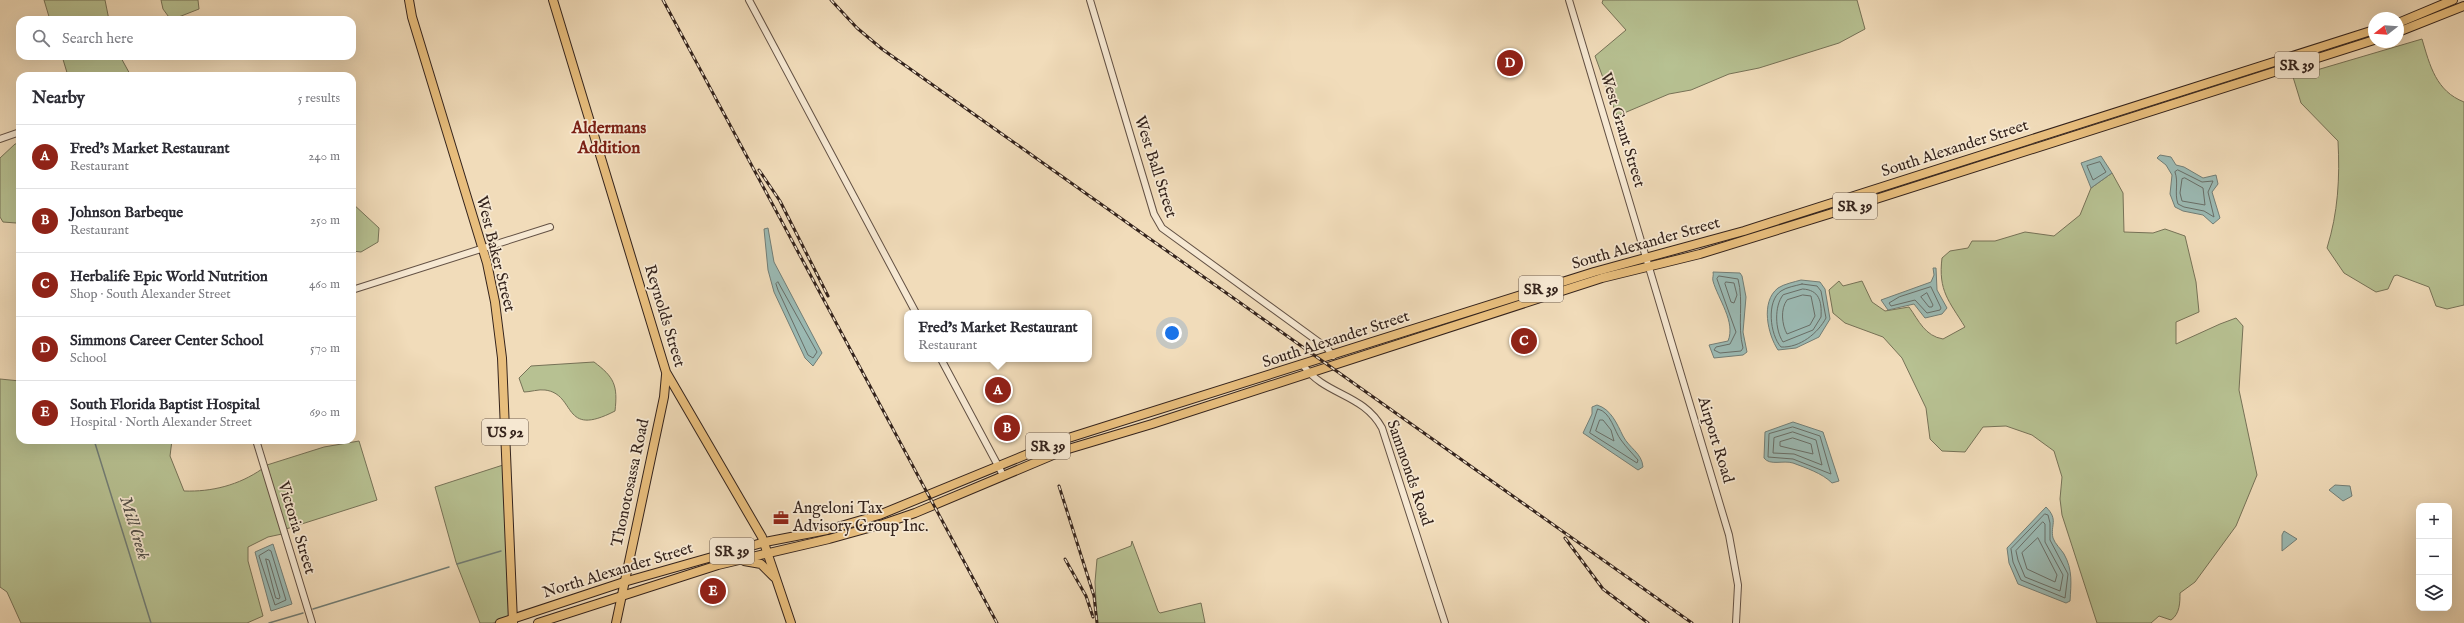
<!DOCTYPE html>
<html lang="en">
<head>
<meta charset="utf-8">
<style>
  :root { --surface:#fff; --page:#f2f2f3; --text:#2b2b33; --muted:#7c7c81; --line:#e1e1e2; --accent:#8f2418 }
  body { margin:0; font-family:"IM FELL English",serif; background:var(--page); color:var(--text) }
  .controls { position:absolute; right:12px; bottom:12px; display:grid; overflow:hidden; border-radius:8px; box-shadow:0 4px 16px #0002 }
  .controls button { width:36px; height:36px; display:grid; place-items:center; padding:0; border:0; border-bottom:1px solid var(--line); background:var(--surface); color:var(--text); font:20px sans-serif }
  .compass { position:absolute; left:2368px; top:12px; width:36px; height:36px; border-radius:50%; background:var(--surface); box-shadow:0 4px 16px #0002; rotate:253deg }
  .you { position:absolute; left:1172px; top:333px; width:14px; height:14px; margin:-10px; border:3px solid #fff; border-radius:50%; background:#1a73e8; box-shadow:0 0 0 6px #1a73e833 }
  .badge { display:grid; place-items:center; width:26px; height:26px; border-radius:50%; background:var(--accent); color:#fff; font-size:13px; font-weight:700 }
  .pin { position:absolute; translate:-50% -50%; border:2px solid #fff; box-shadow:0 1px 4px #0006 }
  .popup { position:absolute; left:904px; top:310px; width:188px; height:52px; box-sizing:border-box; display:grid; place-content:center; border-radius:8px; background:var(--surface); filter:drop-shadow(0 1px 3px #0005); font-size:13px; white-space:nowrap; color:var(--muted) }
  .popup b { font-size:15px; color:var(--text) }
  .popup::after { content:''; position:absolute; left:50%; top:100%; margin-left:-8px; border:8px solid transparent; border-top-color:var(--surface) }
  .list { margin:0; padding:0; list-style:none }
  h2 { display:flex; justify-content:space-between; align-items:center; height:52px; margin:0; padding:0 16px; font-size:17px }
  h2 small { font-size:13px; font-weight:400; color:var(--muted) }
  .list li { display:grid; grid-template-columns:26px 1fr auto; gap:12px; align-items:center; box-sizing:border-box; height:64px; padding:0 16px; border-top:1px solid var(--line) }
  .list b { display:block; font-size:15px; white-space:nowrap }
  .list p { margin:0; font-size:13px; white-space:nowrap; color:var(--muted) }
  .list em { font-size:13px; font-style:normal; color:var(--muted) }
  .icon { flex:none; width:22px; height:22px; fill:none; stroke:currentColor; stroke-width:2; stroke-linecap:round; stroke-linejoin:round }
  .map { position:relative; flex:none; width:2464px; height:623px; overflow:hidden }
  .search { position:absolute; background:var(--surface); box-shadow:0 4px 16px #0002; left:16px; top:16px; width:340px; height:44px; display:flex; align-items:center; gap:10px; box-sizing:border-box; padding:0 14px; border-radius:12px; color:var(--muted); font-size:15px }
  .panel { position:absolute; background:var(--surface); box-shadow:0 4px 16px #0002; left:16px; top:72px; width:340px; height:372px; border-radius:12px }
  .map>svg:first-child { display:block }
</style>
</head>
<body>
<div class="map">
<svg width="2464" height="623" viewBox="0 0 2464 623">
  <rect width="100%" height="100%" fill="#f1dcba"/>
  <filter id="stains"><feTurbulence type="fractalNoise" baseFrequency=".005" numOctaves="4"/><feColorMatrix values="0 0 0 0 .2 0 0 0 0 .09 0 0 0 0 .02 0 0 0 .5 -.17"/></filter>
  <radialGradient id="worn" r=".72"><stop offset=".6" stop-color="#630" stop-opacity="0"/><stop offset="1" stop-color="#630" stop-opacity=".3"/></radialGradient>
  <g fill="#b7c192" stroke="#767257">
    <path d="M44 0H105L109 20H50Z"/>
    <path d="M161 0H198L199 9 171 20 163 9Z"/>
    <path d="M1603 0H1857L1865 29 1839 43 1759 68 1729 74 1691 90 1669 94 1617 116 1595 56 1626 30 1602 3Z"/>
    <path d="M2422 39C2430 66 2436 91 2464 102V305L2447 309 2436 306 2429 287 2397 275 2394 276 2388 289 2376 292 2344 273 2327 248C2338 213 2340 178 2338 141L2301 103 2293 77Z"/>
    <path d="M62 56H120L131 76H68Z"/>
    <path d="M20 143V226L16 223 3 222 0 217V158L15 144Z"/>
    <path d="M2112 173 2123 193 2124 232 2153 233 2165 229 2185 236 2196 282 2199 312 2176 322V344L2220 324 2236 318 2243 326 2239 390 2257 475 2236 526 2195 582 2180 593C2180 602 2180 614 2171 620L2159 616 2151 623H2097L2062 515 2060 499 2062 477 2054 451 2032 435 2006 426 1983 427 1965 452 1942 451 1930 439 1926 408 1902 358 1883 337 1845 323 1833 313 1829 290 1839 281 1843 286 1862 281 1872 302 1885 311 1909 307C1919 321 1925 336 1943 339L1965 327C1949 301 1938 291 1942 258L1950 251 1968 248 1972 241H1995L2025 232 2054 236 2080 215 2091 188Z"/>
    <path d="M352 203 379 228 378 242 361 252 352 251Z"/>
    <path d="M594 362C614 377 618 385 615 411 561 439 577 394 545 390 539 389 530 392 524 392L519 378 531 366Z"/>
    <path d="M0 379 20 381V440H172L170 456 184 491C212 492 239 485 262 469L282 534 268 537 248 547V561L263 616 247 623H21L7 592 0 587Z"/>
    <path d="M359 441 377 500 286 529 267 465 324 447Z"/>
    <path d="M503 465 509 617 493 623H480L456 562 435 487Z"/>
    <path d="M1132 541 1158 611 1160 613 1201 603 1205 623H1097L1095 582 1097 559 1131 546Z"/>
  </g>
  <g fill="#9bbab4" stroke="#727e77">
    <path d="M2160 155 2171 157 2176 165 2184 167 2203 178 2216 175 2218 184 2212 192 2220 218 2213 224 2203 215 2183 211 2175 207 2170 194 2172 175 2166 165 2157 158Z"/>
    <path d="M2101 156 2112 173 2091 188 2081 163Z"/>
    <path d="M768 228 774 262 822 353 813 366 805 358 774 292 768 270 764 229Z"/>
    <path d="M1933 268H1936L1937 290 1947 308 1942 314 1925 318 1914 304 1888 310 1881 300 1931 282 1934 275Z"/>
    <path d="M1713 272 1740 273 1742 276 1746 297 1743 332 1747 352 1743 355 1714 358 1709 345 1728 341C1736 322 1718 299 1713 281 1712 278 1714 275 1713 272Z"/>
    <path d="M1801 280 1820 282 1825 289 1830 319 1819 337 1796 348 1778 350C1768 335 1760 302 1778 288 1784 284 1794 282 1801 280Z"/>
    <path d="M1597 405C1611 409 1617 424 1623 436 1629 448 1642 453 1643 467L1638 470 1583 433 1592 414V407Z"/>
    <path d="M1793 422 1823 432 1839 481 1832 483C1822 473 1806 468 1793 463 1783 460 1770 466 1764 458L1765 432Z"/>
    <path d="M2335 485 2350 486 2352 496 2343 501 2329 490Z"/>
    <path d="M2046 507C2059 520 2050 525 2053 538 2055 544 2061 549 2064 554 2073 570 2071 584 2070 601L2066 603 2018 584 2009 563 2007 548Z"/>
    <path d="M2284 531 2297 539 2282 551V535Z"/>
    <path d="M273 544 292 604 271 611 255 552Z"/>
  </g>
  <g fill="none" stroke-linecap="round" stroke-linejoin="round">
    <g stroke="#686e68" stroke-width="1">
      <path d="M2100 162 2106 172 2093 180 2087 166Z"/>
      <path d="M2178 170 2202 182 2213 181 2208 192 2214 217 2204 211 2184 207 2178 204C2174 193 2179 183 2175 172Z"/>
      <path d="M2185 178 2203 188 2205 205 2182 201 2180 193 2182 179Z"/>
      <path d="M1719 276 1738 279C1744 302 1737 325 1743 348L1741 351 1720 353 1714 350 1716 347 1730 344 1736 332 1717 279Z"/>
      <path d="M778 282 817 352 813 358 808 355 778 290 776 284Z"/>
      <path d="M1726 282 1734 283 1737 295 1734 303 1731 302 1725 284Z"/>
      <path d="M1802 284 1817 286 1821 291 1826 318C1818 333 1800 348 1781 347 1770 335 1766 301 1781 291 1787 287 1795 286 1802 284Z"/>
      <path d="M1931 287 1941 308 1940 310 1927 313 1915 300 1891 306 1889 303 1899 297Z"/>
      <path d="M1803 289C1819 290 1822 301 1821 317L1813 330 1783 342C1775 330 1774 306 1783 295Z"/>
      <path d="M1927 293 1933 305 1932 307H1929L1921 297Z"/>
      <path d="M1803 295 1811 296 1815 316 1810 325 1787 334C1782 325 1780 309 1787 300Z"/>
      <path d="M1598 409C1611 412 1614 431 1621 440 1626 447 1632 453 1638 460L1637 463 1590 433Z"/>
      <path d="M1600 420H1603L1611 430 1614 441 1596 431Z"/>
      <path d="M1793 427 1820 436 1831 474 1793 459 1768 457 1769 434Z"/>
      <path d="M1793 432 1816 440 1822 465 1794 454 1773 453 1774 438Z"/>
      <path d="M1793 438 1811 444 1813 454 1780 446V442Z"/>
      <path d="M2045 514 2048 515 2050 523V540L2068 574 2065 598 2021 580 2013 562 2011 549Z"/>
      <path d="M2043 522 2045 524V542L2063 575 2060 591 2025 577 2018 560 2016 551Z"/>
      <path d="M2038 538 2057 575 2055 582 2027 569 2022 553Z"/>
      <path d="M269 550 271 551 286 600 275 605 259 556Z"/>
      <path d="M266 559 269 560 280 597 279 599 276 598Z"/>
    </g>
    <g stroke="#727e77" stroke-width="1.5">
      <path d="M94 440 151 623"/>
      <path d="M457 564 501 551"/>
      <path d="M313 609 449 567"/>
      <path d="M269 623 303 613"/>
    </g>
    <defs>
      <g id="minor">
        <path d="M749 0 916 313"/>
        <path d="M1090 0 1154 214 1162 228 1327 348 1333 356"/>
        <path d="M1569 0 1729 535 1738 585 1736 623"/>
        <path d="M0 139 20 132"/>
        <path d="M352 290 550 227"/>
        <path d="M941 359 1003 475"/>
        <path d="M1303 365C1325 396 1363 393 1382 428L1445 623"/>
        <path d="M256 440 312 623"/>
      </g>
      <g id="major">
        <path d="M409 0 412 17 487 263 495 302 502 358 513 622"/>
        <path d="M553 0 666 372 762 537 791 623"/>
        <path d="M2398 23 2453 0"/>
        <path d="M2398 32 2464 6"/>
        <path d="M744 561 761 564 774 577"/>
        <path d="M500 623 624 582 719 555 765 542 827 530 879 515 1062 440 1594 272 1744 231 2374 30"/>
        <path d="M538 623 718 565 829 539 883 524 915 513 1065 450 1152 424 1602 278 1700 254 1829 214 2374 40"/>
        <path d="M616 623 664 397 666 375"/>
      </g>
    </defs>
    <use href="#minor" stroke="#635144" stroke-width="8"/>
    <use href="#major" stroke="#34231c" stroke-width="10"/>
    <use href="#minor" stroke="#f6e8d2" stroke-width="6"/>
    <use href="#major" stroke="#e8be7d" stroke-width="8"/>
    <defs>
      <g id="rail">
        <path d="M663 0 997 623"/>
        <path d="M831 0 857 28 882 49 1692 623"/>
        <path d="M759 170 780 201 828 296"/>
        <path d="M1059 486 1094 596 1097 623"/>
        <path d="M1565 538 1603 589 1648 623"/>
        <path d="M1065 559 1086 596 1093 617"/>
      </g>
    </defs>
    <use href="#rail" stroke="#34231c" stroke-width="3"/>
    <use href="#rail" stroke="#f6e8d2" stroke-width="1.5" stroke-dasharray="4.5" stroke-linecap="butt"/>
  </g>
  <defs>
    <symbol id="office-bare" viewBox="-9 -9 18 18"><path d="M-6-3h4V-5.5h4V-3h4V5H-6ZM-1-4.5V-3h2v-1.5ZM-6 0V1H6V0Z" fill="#8f2418" stroke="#f6e8d2" stroke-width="2.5" paint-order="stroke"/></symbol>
  </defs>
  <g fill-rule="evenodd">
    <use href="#office-bare" x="770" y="507" width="22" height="22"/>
  </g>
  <g text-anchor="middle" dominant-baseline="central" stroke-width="3.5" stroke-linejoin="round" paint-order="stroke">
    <g fill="#f6e8d2" stroke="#6e5e53" stroke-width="1">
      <rect x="2275" y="52" width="44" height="26" rx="3"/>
      <rect x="1833" y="193" width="44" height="26" rx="3"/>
      <rect x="1519" y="276" width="44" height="26" rx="3"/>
      <rect x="482" y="419" width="46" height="26" rx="3"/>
      <rect x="1026" y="433" width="44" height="26" rx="3"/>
      <rect x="710" y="538" width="44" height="26" rx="3"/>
    </g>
    <g font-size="15" font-weight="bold" fill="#34231c">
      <text x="2297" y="65">SR 39</text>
      <text x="1855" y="206">SR 39</text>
      <text x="1541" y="289">SR 39</text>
      <text x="505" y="432">US 92</text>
      <text x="1048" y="446">SR 39</text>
      <text x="732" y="551">SR 39</text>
    </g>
    <g font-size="16" fill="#34231c" stroke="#f6e8d2">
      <text transform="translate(1622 130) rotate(73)">West Grant Street</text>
      <text transform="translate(1955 149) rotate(-18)">South Alexander Street</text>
      <text transform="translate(1155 167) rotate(72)">West Ball Street</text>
      <text transform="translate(1646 244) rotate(-16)">South Alexander Street</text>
      <text transform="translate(495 254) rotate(76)">West Baker Street</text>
      <text transform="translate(664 316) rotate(73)">Reynolds Street</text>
      <text transform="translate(1336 340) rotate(-18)">South Alexander Street</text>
      <text transform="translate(1715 440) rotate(73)">Airport Road</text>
      <text transform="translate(1409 473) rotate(71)">Sammonds Road</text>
      <text transform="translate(631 483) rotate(-78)">Thonotosassa Road</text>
      <text transform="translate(296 528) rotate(73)">Victoria Street</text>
      <text transform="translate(618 571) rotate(-17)">North Alexander Street</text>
    </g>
    <g font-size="16" fill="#34231c" stroke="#f6e8d2" text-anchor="start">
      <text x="793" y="509">Angeloni Tax<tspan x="793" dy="18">Advisory Group Inc.</tspan></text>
    </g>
    <g font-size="17" font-weight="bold" fill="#7a1f14" stroke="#f6e8d2">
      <text x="609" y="128">Aldermans<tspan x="609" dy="20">Addition</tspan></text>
    </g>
    <g font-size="17" font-style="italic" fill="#53504a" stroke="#f6e8d2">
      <text transform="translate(134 528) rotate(73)">Mill Creek</text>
    </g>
  </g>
  <rect width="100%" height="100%" filter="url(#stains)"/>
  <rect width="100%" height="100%" fill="url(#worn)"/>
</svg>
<div class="controls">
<button>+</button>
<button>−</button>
<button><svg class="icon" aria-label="layers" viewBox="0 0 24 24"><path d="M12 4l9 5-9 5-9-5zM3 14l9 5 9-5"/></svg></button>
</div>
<svg class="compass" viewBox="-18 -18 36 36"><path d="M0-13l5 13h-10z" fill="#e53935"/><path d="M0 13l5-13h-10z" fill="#7c7c81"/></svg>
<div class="you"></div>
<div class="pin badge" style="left:998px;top:390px">A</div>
<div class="popup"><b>Fred's Market Restaurant</b>Restaurant</div>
<div class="pin badge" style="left:1007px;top:428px">B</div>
<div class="pin badge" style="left:1524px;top:341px">C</div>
<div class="pin badge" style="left:1510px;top:63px">D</div>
<div class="pin badge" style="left:713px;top:591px">E</div>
<div class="search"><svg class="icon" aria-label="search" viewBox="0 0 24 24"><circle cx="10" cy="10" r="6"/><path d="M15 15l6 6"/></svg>Search here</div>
<section class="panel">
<h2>Nearby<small>5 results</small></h2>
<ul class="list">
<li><span class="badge">A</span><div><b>Fred's Market Restaurant</b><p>Restaurant</p></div><em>240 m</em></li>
<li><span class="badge">B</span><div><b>Johnson Barbeque</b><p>Restaurant</p></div><em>250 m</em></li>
<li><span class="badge">C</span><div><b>Herbalife Epic World Nutrition</b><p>Shop · South Alexander Street</p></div><em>460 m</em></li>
<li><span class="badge">D</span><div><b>Simmons Career Center School</b><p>School</p></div><em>570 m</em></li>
<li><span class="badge">E</span><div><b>South Florida Baptist Hospital</b><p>Hospital · North Alexander Street</p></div><em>690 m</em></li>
</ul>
</section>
</div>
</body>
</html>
